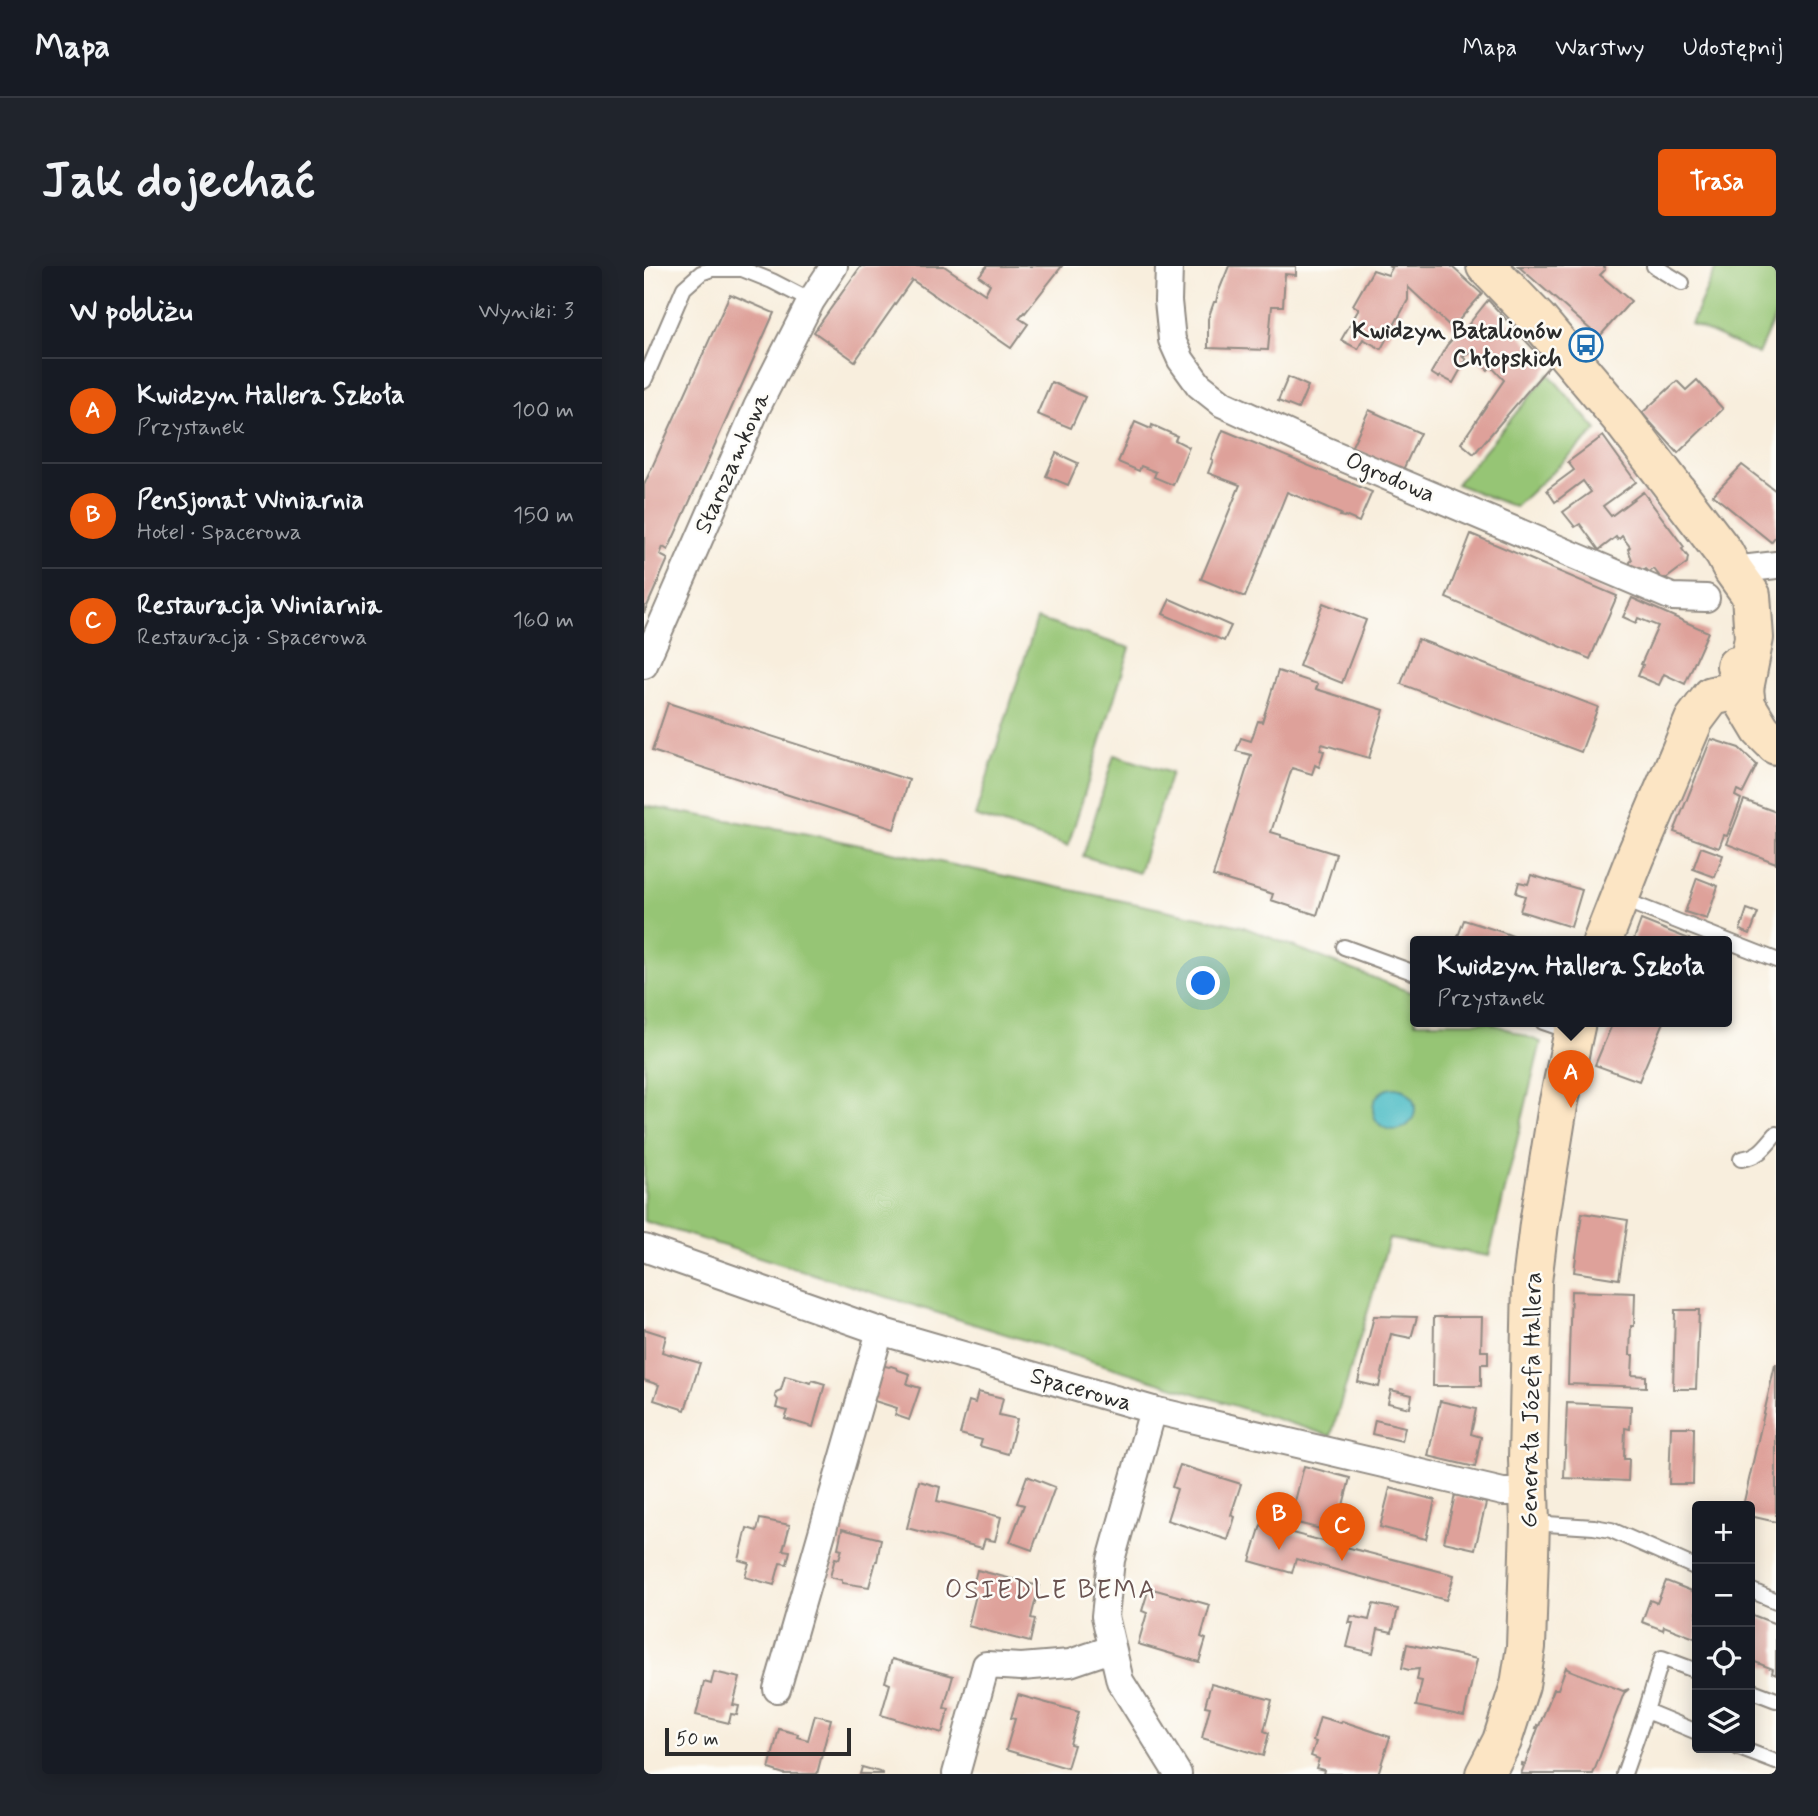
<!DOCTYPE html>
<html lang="pl">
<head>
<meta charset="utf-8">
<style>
  :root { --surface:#171b24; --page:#20242c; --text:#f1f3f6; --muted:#9ea1a6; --line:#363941; --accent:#ea580c }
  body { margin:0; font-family:Mynerve,sans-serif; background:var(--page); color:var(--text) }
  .controls { position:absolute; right:21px; bottom:21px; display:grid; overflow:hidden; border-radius:7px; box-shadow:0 4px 18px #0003 }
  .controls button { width:63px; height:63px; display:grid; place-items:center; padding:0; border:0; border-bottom:2px solid var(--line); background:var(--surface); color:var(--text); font:35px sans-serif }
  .scale { position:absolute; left:21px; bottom:18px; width:186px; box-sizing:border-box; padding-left:7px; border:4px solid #2b2b2b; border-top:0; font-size:19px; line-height:24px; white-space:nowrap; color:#2b2b2b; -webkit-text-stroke:5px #fdfcf7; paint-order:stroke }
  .you { position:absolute; left:560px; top:718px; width:24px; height:24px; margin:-18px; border:5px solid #fff; border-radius:50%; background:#1a73e8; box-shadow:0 0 0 10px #1a73e833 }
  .badge { display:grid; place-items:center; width:46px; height:46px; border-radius:50%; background:var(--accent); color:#fff; font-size:23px; font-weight:700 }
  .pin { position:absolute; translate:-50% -58px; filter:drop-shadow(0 2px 4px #0008) }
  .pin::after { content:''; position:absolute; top:37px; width:24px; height:21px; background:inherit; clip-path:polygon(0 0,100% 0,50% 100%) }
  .popup { position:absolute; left:766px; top:670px; width:322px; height:91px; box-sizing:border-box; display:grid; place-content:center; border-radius:7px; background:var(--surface); filter:drop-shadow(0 2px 5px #0005); font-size:23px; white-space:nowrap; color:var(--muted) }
  .popup b { font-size:26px; color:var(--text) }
  .popup::after { content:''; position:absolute; left:50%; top:100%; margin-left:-14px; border:14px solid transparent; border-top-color:var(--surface) }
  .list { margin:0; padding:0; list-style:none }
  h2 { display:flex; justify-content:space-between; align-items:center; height:91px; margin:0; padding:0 28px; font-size:30px }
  h2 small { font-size:23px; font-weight:400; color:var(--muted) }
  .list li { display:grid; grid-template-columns:46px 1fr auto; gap:21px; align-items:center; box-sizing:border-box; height:105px; padding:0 28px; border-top:2px solid var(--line) }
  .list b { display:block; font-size:26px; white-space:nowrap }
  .list p { margin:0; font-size:23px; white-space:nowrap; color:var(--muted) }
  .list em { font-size:23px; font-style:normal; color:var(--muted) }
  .icon { flex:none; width:38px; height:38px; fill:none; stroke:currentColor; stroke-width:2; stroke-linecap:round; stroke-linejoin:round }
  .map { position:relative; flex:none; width:1132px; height:1508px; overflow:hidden; border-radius:7px }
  header { display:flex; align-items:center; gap:42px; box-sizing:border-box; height:98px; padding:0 35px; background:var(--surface); border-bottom:2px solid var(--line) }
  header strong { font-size:33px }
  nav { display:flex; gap:38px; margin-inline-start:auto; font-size:24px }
  .intro { display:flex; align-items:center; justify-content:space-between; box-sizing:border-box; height:168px; padding:0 42px }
  h1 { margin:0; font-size:49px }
  .button { padding:18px 32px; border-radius:7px; background:var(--accent); color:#fff; font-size:24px; font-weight:700 }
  main { display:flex; gap:42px; padding:0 42px }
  aside { flex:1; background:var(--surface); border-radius:7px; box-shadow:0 4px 18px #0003 }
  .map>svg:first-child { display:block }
</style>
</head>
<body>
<header>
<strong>Mapa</strong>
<nav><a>Mapa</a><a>Warstwy</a><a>Udostępnij</a></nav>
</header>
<div class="intro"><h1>Jak dojechać</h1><a class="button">Trasa</a></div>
<main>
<aside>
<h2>W pobliżu<small>Wyniki: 3</small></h2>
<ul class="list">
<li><span class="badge">A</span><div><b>Kwidzyn Hallera Szkoła</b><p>Przystanek</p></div><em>100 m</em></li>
<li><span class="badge">B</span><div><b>Pensjonat Winiarnia</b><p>Hotel · Spacerowa</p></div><em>150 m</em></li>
<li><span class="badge">C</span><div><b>Restauracja Winiarnia</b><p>Restauracja · Spacerowa</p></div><em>160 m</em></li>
</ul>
</aside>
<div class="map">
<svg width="1132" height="1508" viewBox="0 0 1132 1508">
  <rect width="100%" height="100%" fill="#fdfcf7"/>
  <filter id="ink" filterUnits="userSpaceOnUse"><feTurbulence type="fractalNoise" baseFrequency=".0143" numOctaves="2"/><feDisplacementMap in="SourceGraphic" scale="14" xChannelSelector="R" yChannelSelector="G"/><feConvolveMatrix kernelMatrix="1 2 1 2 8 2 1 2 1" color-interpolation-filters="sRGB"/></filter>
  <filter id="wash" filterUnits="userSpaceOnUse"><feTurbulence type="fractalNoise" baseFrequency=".00686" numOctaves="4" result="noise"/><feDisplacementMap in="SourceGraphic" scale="28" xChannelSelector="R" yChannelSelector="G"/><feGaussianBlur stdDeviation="1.57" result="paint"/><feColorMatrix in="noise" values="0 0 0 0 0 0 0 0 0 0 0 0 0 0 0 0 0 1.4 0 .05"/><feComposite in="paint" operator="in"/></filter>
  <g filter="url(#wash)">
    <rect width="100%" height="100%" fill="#f8eedd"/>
    <g fill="#96c574" stroke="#607850" stroke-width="2">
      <path d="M1073 0H1132V48L1114 88 1047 58Z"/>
      <path d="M905 108 953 164 871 241 812 218Z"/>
      <path d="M393 353 486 382 424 580 331 550Z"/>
      <path d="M470 489 527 507 495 607 439 590Z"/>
      <path d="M0 540 159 567 597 660 771 728V756H845L897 776 845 990 745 973 687 1170 0 955Z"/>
    </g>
    <circle fill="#4fbdc6" stroke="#3d7478" stroke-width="2" cx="750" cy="843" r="21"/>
    <g id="blocks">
      <g fill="#dea19a">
        <path d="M217 0H300L341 28 346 18 335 10 343 0H418L381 47 380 46 375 52 384 58 367 82 268 14 211 95 170 66Z"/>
        <path d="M585 0H652V9L641 8 639 40H628L624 84 564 82V53L570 36H572L574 27Z"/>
        <path d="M744 0H807L838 28 808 62 764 21V34L737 83 719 73 714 83 697 74 715 43 709 39 729 4 744 9 748 2Z"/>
        <path d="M874 0H960L961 4 956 9 987 35 955 71Z"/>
        <path d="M86 28 130 47 24 284 19 281 16 289 24 293 0 347V219Z"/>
        <path d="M844 34 905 100 830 188 817 177 860 114 847 100 844 104 826 86 818 90 822 94 809 117 796 110 795 112 787 107 803 79 813 68 816 69Z"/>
        <path d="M644 111 664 120 654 143 634 135Z"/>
        <path d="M1053 114 1079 143 1034 187 998 147 1033 115 1042 124Z"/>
        <path d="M407 116 441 131 427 162 393 148Z"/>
        <path d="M725 144 776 167 758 206 707 182Z"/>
        <path d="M491 156 507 163 508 159 533 170 531 174 545 181 529 219 510 211 512 206 497 200 495 205 474 196Z"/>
        <path d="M579 164 728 226 715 256 701 250 700 251 696 250 697 248 643 226 601 331 557 313 596 219 564 207 569 194 567 193Z"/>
        <path d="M959 170 992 216 959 240 967 250 999 226 1040 281 1038 283 1044 291 1043 297 1023 312H1017L1010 303 1005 306 1002 303 995 308 987 305 986 296 988 294 984 283 986 281 978 270 974 274 972 271 955 284 936 258 931 261 919 246 947 226 939 215 911 236 903 224 930 204 924 196Z"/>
        <path d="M412 187 434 197 424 219 402 210Z"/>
        <path d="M1098 199 1132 225V270L1127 276 1069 229Z"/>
        <path d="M827 268 973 330 946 393 802 332Z"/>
        <path d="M988 332 1064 366 1041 418 1020 408 1015 419 994 410 999 399 997 398 1014 360 994 352 992 357 979 351Z"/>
        <path d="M526 333 587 360 580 375 519 348Z"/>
        <path d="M679 337 722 354 698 417 655 400Z"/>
        <path d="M774 373 954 441 937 486 757 418Z"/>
        <path d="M634 405 674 418 672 423 740 444 725 492 678 478 676 484 680 485 675 501 671 499 668 508 648 502 627 566 637 569V571L692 588 673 649 627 634 629 628 569 610 607 489 592 485 597 472 607 475 614 455 618 456Z"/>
        <path d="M24 437 265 514 250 563 8 485Z"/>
        <path d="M1067 473 1095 482 1113 499 1099 527 1093 524 1091 530 1097 533 1083 570 1080 569 1075 582 1030 566Z"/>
        <path d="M1100 534 1132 546V597L1083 578Z"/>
        <path d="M1057 581 1079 589 1071 611 1049 603Z"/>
        <path d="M887 609 938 624 927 661 876 645 881 630 872 627 875 616 884 618Z"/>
        <path d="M1053 612 1074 620 1063 653 1041 646Z"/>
        <path d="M1103 643 1114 647 1106 668 1096 664Z"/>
        <path d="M820 654 858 666 884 676H812Z"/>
        <path d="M997 654 1045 673 1043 676H989Z"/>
        <path d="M969 756H1020L995 815 951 799Z"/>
        <path d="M938 947 984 954 975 1013 930 1006Z"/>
        <path d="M927 1025 991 1027 990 1060H987L986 1089H989L988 1109 1002 1110V1121L924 1118Z"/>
        <path d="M1031 1044H1055L1052 1123H1029Z"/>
        <path d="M730 1050 773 1051 767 1072 747 1068 735 1121 714 1116Z"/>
        <path d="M790 1051H838L837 1085H844V1098H837V1120H789Z"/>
        <path d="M0 1063 22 1070 18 1086 56 1097 41 1144 10 1134 15 1119 0 1114Z"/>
        <path d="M233 1098 245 1101 247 1100 253 1102 254 1104 266 1108 263 1118 276 1122 265 1154 251 1149 253 1142 221 1132Z"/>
        <path d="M1131 1099H1132V1256L1106 1250V1240H1099Z"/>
        <path d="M141 1110 167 1117 168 1114 181 1118 169 1161 141 1153 144 1145 132 1142 134 1134 131 1130 132 1126 137 1124Z"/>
        <path d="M747 1124 768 1129 766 1142 744 1137Z"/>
        <path d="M334 1126 359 1132 355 1149 373 1153 364 1188 336 1180 338 1174 316 1168 325 1135 331 1137Z"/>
        <path d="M796 1135 832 1143 827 1168 837 1171 831 1201 784 1190Z"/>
        <path d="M923 1137 987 1140 986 1163 981 1162 980 1193H985L984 1215 920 1212Z"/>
        <path d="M731 1154 761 1161 758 1175 728 1168Z"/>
        <path d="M1027 1161H1050L1049 1218H1025Z"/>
        <path d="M536 1199 597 1218 587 1249 591 1251 584 1274 523 1254 533 1223 528 1221Z"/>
        <path d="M660 1200 706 1212 692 1267 646 1255Z"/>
        <path d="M383 1210 411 1221 388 1284 366 1276 380 1239 373 1237Z"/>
        <path d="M275 1215 296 1221 293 1235 357 1251 351 1275 341 1273 338 1282 263 1262Z"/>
        <path d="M746 1222 791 1234 782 1273 736 1261Z"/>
        <path d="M811 1229 842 1237 831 1283 800 1276Z"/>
        <path d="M116 1253 146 1259 139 1284 146 1285 143 1298 136 1297 130 1319 101 1311 105 1297 95 1294 103 1262 113 1265Z"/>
        <path d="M617 1259 810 1309 807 1320 802 1334 652 1293 648 1307 606 1295Z"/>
        <path d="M198 1263 237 1273 233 1295H232L225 1321 198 1317V1314L186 1311 191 1292 195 1293 198 1283 194 1282Z"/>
        <path d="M333 1304 395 1320 387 1352 391 1353 386 1376 324 1360 332 1329 327 1328Z"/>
        <path d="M1022 1315 1053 1327V1373L1020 1360 1019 1364 998 1356 1006 1334 1013 1337Z"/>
        <path d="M505 1322 566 1339 557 1371 562 1373 555 1396 494 1378 503 1347 498 1345Z"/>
        <path d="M729 1338 754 1343 748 1366 734 1363 729 1387 703 1381 709 1357H705L707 1350 725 1354Z"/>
        <path d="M1106 1348 1132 1358V1409L1128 1407 1129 1403 1106 1394Z"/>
        <path d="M763 1378 833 1393 820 1450 772 1440 778 1415 773 1414 775 1403 765 1404 758 1402Z"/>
        <path d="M248 1393 309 1410 300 1442 305 1443 298 1467 237 1449 246 1418 241 1416Z"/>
        <path d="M922 1401 923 1403 979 1425 985 1423 980 1427 949 1508H877L880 1500 877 1499 878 1497 881 1498 894 1462H892L893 1459 895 1460 910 1423H914Z"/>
        <path d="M70 1406 96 1412 89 1439 95 1440 93 1449 87 1448 85 1457 52 1449 60 1416 67 1418Z"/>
        <path d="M567 1418 628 1434 620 1465 625 1467 619 1490 558 1472 566 1441 561 1440Z"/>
        <path d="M374 1429 435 1446 426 1478 430 1479 423 1502 362 1484 371 1453 367 1452Z"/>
        <path d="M171 1449 187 1453 173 1508H140L125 1503 135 1463 154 1468 153 1471 164 1474Z"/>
        <path d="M676 1451 697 1457 698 1455 746 1471 734 1508H679L680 1504 672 1502 675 1493 667 1490 672 1476 669 1475Z"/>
        <path d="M218 1501 239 1507V1508H216Z"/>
      </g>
    </g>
  </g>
  <g filter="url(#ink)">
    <use href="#blocks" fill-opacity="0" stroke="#928c84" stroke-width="2"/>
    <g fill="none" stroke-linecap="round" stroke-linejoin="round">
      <defs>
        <g id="lane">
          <path d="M1010 0 1038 17"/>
          <path d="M0 115 40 22 57 7 68 3H98L128 15 167 35"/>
          <path d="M977 633 1132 694"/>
          <path d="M700 681 771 707"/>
          <path d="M899 756 928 766"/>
          <path d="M1097 893C1116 890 1120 882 1132 868"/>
          <path d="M887 1257 950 1261 967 1264 1053 1302"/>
          <path d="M1106 1324 1132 1335"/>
          <path d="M1053 1405 1018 1392 1002 1445 1053 1466"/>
          <path d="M1106 1424 1132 1434"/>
          <path d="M1095 1482 1132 1496"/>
          <path d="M980 1508 1002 1445"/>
        </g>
        <g id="street">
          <path d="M525 0 524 35 528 74 537 94 555 119 579 138 657 174 1028 331 1062 332"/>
          <path d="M1089 304 1132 299"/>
          <path d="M0 399 113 141 167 35 190 0"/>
          <path d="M0 982 236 1065 509 1144 859 1226H884"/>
          <path d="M509 1144 467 1294 461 1350 476 1415 534 1508"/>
          <path d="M133 1423 236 1065"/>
          <path d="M312 1508 342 1399 377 1401 426 1397 467 1383"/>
        </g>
        <g id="secondary">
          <path d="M842 0 894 54 976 151 1080 287 1089 304 1107 329 1110 372 1100 423"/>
          <path d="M1092 400 1100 423 1102 439 1117 464 1132 479"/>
          <path d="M958 676 991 592 1050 454 1068 430 1100 423"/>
          <path d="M841 1508 858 1475 876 1419 882 1381 886 1257 884 1193 888 1016 895 958 914 840 932 756"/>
        </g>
      </defs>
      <use href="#lane" stroke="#928c84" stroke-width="18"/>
      <use href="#street" stroke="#928c84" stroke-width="30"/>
      <use href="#secondary" stroke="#928c84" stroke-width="42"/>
      <use href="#lane" stroke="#fff" stroke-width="14"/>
      <use href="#street" stroke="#fff" stroke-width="26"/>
      <use href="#secondary" stroke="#fce5c4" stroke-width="38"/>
    </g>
  </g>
  <defs>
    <symbol id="bus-ring" viewBox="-11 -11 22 22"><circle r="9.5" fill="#fdfcf7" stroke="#1f6fb2" stroke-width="1.5"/><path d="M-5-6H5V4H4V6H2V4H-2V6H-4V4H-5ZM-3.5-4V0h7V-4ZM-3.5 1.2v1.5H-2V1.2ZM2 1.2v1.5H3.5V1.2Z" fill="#1f6fb2"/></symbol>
  </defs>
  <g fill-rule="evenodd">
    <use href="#bus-ring" x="923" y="60" width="38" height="38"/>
  </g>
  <g text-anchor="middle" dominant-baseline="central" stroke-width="5" stroke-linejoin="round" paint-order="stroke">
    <g font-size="24" font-weight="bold" fill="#2b2b2b" stroke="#fdfcf7" text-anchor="end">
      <text x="918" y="65">Kwidzyn Batalionów<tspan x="918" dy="28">Chłopskich</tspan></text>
    </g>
    <g font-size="24" fill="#2b2b2b" stroke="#fdfcf7">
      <text transform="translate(89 197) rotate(-66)">Starozamkowa</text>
      <text transform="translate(746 212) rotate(23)">Ogrodowa</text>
      <text transform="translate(437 1124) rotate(16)">Spacerowa</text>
      <text transform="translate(888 1134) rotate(-89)">Generała Józefa Hallera</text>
    </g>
    <g font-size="26" letter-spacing="2" fill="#6a5452" stroke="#fdfcf7">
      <text x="407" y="1325">OSIEDLE BEMA</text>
    </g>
  </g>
</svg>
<div class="controls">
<button>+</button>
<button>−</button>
<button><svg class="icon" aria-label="locate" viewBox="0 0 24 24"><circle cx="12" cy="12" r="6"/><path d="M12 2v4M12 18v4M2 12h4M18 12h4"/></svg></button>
<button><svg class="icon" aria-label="layers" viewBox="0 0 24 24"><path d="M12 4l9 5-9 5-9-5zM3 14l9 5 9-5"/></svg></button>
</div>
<div class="scale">50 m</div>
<div class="you"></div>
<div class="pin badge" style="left:927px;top:842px">A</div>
<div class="popup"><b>Kwidzyn Hallera Szkoła</b>Przystanek</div>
<div class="pin badge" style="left:635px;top:1284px">B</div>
<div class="pin badge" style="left:698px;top:1295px">C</div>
</div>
</main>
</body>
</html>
